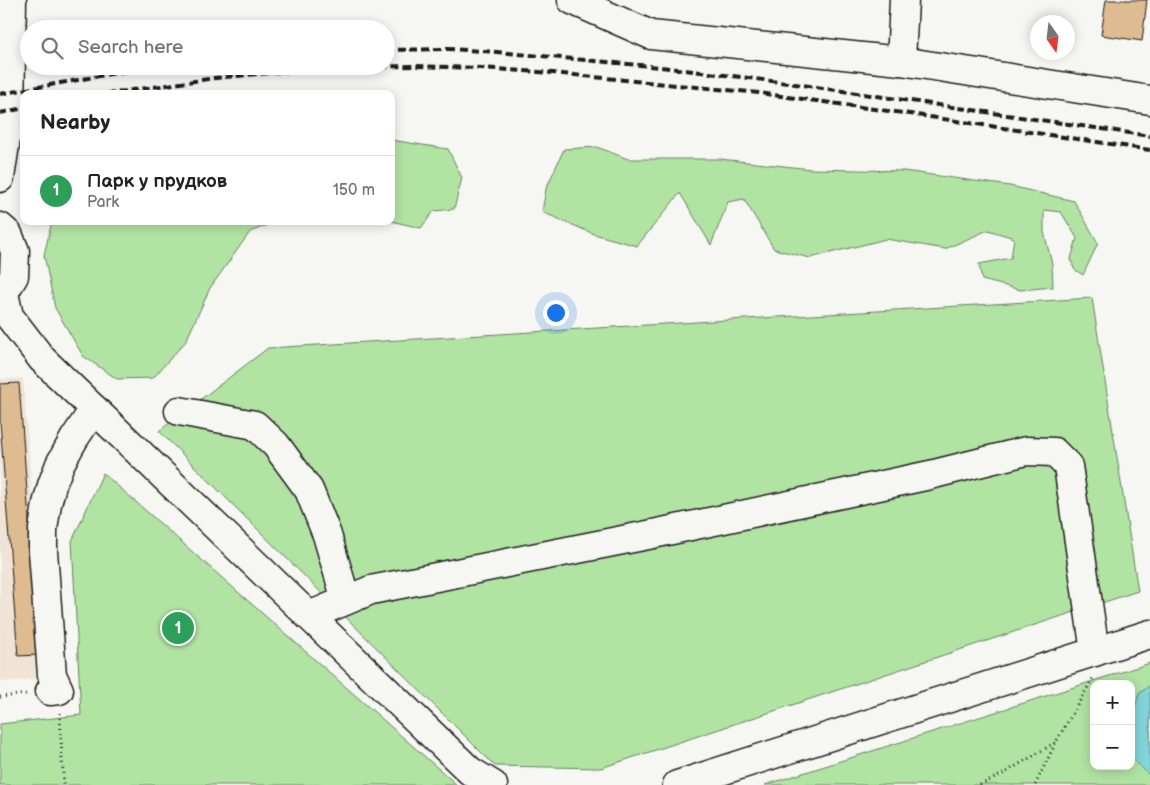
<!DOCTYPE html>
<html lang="en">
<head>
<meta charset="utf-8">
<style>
  :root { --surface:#fff; --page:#f6f6f6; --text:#222; --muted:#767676; --line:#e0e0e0; --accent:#d93025 }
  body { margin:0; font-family:"Balsamiq Sans",sans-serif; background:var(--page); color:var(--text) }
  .controls { position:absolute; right:15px; bottom:15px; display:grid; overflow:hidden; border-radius:10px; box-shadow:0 2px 12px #0003 }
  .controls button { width:45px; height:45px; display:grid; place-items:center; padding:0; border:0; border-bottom:1px solid var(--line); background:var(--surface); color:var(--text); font:25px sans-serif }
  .compass { position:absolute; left:1030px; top:15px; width:45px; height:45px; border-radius:50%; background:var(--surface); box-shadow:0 2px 12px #0003; rotate:166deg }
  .you { position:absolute; left:555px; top:312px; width:18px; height:18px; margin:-12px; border:4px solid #fff; border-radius:50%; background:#1a73e8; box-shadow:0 0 0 8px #1a73e833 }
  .badge { display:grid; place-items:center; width:32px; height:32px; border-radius:50%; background:var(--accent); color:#fff; font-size:16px; font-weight:700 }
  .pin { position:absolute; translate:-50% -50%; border:2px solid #fff; box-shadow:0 1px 5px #0006 }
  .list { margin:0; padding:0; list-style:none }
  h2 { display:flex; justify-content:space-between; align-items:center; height:65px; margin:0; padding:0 20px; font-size:21px }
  h2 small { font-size:16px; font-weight:400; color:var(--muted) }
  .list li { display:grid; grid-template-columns:32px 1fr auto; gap:15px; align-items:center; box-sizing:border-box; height:70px; padding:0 20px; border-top:1px solid var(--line) }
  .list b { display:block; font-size:19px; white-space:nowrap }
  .list p { margin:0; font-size:16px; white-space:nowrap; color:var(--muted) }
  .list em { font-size:16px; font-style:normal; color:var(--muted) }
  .icon { flex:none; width:28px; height:28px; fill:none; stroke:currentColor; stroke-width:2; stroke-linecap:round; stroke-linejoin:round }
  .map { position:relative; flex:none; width:1150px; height:785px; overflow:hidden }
  .search { position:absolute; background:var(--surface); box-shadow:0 2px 12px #0003; left:20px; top:20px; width:375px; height:55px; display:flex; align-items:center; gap:12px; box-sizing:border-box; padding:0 18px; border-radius:28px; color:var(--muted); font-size:19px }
  .panel { position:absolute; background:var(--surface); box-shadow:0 2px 12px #0003; left:20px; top:90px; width:375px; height:135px; border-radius:10px }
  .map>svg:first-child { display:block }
</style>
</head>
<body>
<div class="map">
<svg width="1150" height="785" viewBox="0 0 1150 785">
  <rect width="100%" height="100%" fill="#f6f6f2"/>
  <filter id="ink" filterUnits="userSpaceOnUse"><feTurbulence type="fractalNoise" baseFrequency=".02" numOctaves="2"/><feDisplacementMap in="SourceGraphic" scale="10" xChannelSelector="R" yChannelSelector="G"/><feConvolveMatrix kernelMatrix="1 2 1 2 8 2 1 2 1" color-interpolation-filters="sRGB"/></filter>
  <g filter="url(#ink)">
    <path fill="#efe4d5" d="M23 378 46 678 0 682V379Z"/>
    <g fill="#b1e3a3" stroke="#668060" fill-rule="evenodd">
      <path d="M391 140 448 149 462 178 454 209 434 211 421 228 391 221Z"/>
      <path d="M597 147 628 159H720L811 169 904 171 1010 186 1074 201 1098 243 1083 275 1074 269 1071 259 1077 238 1061 212 1044 210V232L1052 264 1053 287 1021 290 982 280 979 264 1011 258 1014 238 988 230 945 249 886 239 810 258 774 249 744 199 728 202 711 245 680 193 637 246 594 234 542 212 546 189 564 149Z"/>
      <path d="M52 221H278L250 232 210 288 186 341 153 378 117 379 83 356 55 308 44 255Z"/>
      <path d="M1092 298 1138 591 601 768 495 766 159 431 268 348Z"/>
      <path d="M103 473 457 785H0V724L81 715 72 541Z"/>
      <path d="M1150 663V785H765ZM1094 684H1131V766H1094Z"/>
    </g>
    <path fill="#83d5da" stroke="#5a8b8e" d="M1150 685V776L1131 757V720L1139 694Z"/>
    <g fill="#debb90" stroke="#1c1c1c">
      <path d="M1106 0H1147L1142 41 1101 35Z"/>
      <path d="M19 383 39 655 18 656 0 422V384Z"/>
    </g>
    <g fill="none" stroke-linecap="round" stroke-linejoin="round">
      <defs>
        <g id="minor">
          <path d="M572 0 651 35 901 61 1150 100"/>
          <path d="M901 61 904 0"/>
          <path d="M0 178 10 111 12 0"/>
          <path d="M0 227 8 234 15 251 14 276 0 299"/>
          <path d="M4 293 9 316 42 359 94 409 470 771 493 785"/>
          <path d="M179 411 255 425 276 445 309 490 327 535 346 600"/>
          <path d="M309 616 371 590 653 534 930 475 1026 451 1054 452 1068 466 1095 652"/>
          <path d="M50 691 59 690 52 675 43 551V529L47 504 52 485 60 464 74 439 94 409"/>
          <path d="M677 785 1150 634"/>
        </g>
      </defs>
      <use href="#minor" stroke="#1c1c1c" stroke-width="31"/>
      <g stroke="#1c1c1c" stroke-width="3" stroke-dasharray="1 4" stroke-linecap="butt">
        <path d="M0 697 27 694"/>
        <path d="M60 713 62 760 64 785"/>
        <path d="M980 785 1003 774 1056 742"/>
        <path d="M1035 785 1056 742 1093 678"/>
      </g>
      <use href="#minor" stroke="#f6f6f2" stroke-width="28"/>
      <g stroke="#1c1c1c" stroke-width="4" stroke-dasharray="8 4" stroke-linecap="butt">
        <path d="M386 50 448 49 497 52 661 67 795 84 1150 136"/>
        <path d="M0 94 127 71 162 66"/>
        <path d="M106 94 215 78 278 72 348 67 414 66 481 68 553 73 759 93 910 114 1150 150"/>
        <path d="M0 113 24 108"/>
      </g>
    </g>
  </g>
</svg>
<div class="controls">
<button>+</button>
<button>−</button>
</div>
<svg class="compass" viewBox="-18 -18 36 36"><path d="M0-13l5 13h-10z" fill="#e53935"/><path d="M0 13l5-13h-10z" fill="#767676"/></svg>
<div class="you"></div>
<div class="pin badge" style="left:178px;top:628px;background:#2e9e5b">1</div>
<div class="search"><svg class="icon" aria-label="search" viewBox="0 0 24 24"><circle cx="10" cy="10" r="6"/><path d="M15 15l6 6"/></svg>Search here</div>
<section class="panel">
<h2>Nearby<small></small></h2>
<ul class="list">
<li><span class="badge" style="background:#2e9e5b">1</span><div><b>Парк у прудков</b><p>Park</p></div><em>150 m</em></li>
</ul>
</section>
</div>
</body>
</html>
